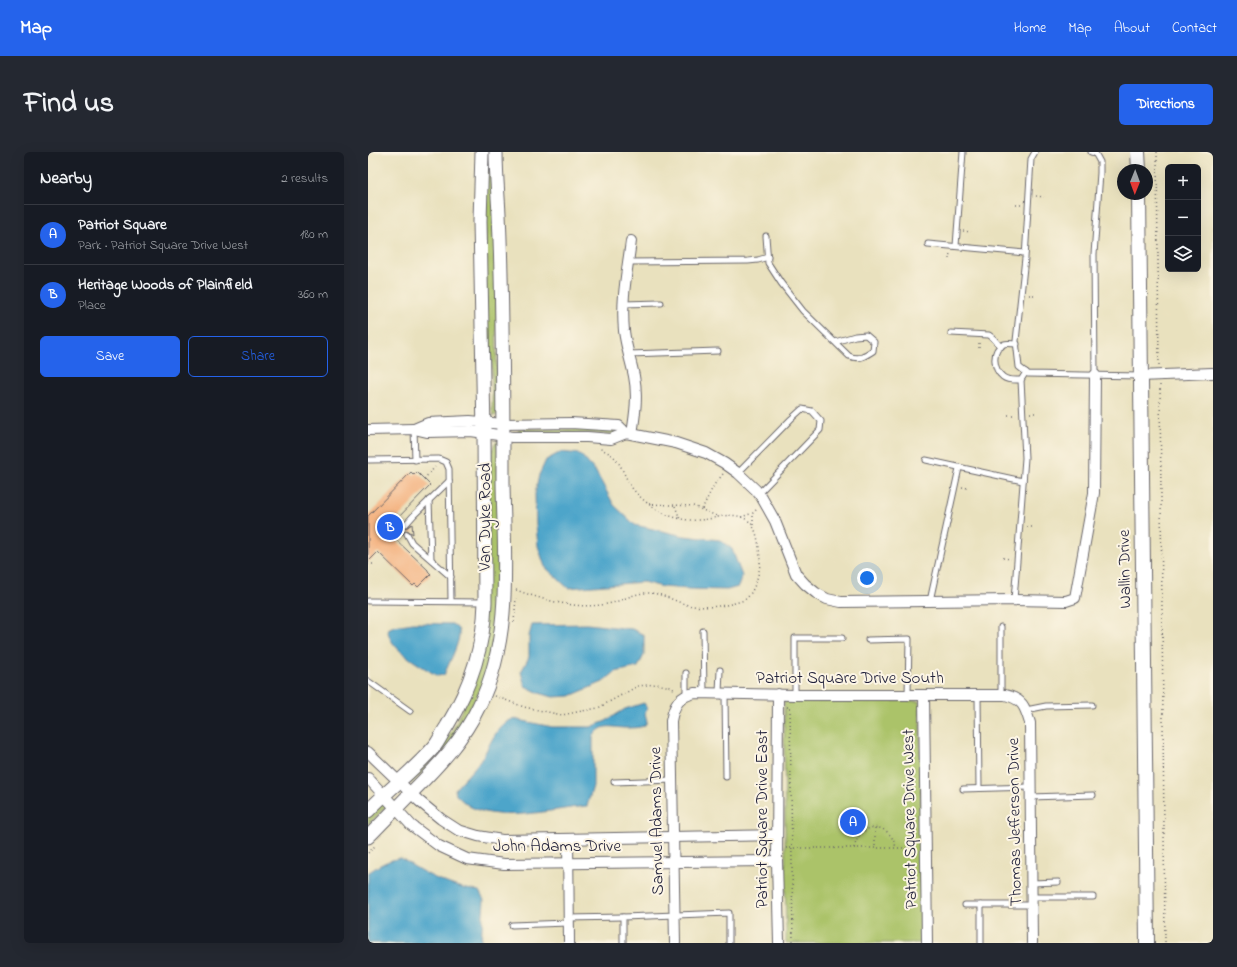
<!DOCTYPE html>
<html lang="en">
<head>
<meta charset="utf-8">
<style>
  :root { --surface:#171b24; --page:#242831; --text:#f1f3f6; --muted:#9ea1a6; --line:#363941; --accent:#2563eb }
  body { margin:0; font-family:"Indie Flower",sans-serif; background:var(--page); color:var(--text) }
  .controls { position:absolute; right:12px; top:12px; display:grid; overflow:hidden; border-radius:6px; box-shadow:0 4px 16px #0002 }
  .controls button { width:36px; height:36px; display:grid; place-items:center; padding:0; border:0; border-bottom:1px solid var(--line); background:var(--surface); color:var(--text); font:20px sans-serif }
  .compass { position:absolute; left:749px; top:12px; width:36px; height:36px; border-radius:50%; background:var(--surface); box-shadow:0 4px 16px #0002; rotate:181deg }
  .you { position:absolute; left:499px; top:426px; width:14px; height:14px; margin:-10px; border:3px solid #fff; border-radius:50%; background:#1a73e8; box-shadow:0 0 0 6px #1a73e833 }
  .badge { display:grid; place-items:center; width:26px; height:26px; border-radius:50%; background:var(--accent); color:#fff; font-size:13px; font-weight:700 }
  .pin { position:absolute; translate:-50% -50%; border:2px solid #fff; box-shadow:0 1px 4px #0006 }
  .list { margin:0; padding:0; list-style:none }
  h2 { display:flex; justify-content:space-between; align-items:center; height:52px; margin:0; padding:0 16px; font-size:17px }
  h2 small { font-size:13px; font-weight:400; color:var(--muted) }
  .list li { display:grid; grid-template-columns:26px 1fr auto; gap:12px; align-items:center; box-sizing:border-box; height:60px; padding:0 16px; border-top:1px solid var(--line) }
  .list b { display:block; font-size:15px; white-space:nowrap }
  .list p { margin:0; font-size:13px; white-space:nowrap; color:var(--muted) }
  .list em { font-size:13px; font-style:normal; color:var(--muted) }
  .actions { display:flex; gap:8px; padding:12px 16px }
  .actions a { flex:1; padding:9px 0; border:1px solid var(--accent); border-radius:6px; text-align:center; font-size:14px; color:var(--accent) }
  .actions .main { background:var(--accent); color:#fff }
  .icon { flex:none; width:22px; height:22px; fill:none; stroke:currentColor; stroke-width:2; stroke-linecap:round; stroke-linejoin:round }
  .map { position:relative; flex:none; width:845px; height:791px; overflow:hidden; border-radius:6px }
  header { display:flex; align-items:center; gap:24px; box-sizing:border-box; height:56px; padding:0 20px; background:var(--accent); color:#fff }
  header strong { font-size:19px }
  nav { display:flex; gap:22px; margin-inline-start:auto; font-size:14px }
  .intro { display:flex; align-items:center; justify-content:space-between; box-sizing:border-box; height:96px; padding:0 24px }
  h1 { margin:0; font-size:28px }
  .button { padding:10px 18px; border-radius:6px; background:var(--accent); color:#fff; font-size:14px; font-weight:700 }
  main { display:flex; gap:24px; padding:0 24px }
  aside { flex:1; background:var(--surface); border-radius:6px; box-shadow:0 4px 16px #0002 }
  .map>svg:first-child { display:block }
</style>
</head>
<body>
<header>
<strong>Map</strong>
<nav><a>Home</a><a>Map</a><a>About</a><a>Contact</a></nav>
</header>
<div class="intro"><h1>Find us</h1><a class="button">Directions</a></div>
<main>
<aside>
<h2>Nearby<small>2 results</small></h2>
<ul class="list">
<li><span class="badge">A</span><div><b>Patriot Square</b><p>Park · Patriot Square Drive West</p></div><em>180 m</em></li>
<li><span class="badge">B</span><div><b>Heritage Woods of Plainfield</b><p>Place</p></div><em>360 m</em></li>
</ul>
<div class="actions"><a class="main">Save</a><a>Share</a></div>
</aside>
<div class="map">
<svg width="845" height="791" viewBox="0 0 845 791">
  <rect width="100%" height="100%" fill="#fcf5e5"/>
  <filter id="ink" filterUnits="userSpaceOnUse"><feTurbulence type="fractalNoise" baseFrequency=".025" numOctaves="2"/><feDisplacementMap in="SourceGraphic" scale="8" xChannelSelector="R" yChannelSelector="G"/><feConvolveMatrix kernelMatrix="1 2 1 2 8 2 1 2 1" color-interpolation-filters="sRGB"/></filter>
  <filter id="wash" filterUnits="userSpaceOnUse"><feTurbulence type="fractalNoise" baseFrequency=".012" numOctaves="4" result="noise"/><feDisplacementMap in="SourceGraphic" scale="16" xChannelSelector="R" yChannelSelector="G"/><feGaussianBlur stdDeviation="0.9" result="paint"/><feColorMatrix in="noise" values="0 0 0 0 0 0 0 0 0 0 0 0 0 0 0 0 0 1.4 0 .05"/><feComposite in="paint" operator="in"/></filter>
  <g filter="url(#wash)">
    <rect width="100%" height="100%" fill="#e9e1be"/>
    <g fill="#abc369" stroke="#667252">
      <path d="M117 0H121L128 62 129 262 127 264 125 263 124 258V207L118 171Z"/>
      <path d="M152 277H241L250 279 245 282 152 281 150 278Z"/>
      <path d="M130 289 132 455 122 518 87 588 43 632 42 628 78 588 87 574 106 529 120 317 126 292Z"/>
      <path d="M416 549H552L554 791H418Z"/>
      <path d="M14 651 19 652 18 654 0 673V664Z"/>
    </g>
    <g fill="#4da5ca" stroke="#386482">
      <path d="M193 300 212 302 228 320 246 353 267 373 316 384 352 388 364 397 374 424 370 435 359 438 320 437 295 435 275 430 200 436 177 415 170 394 168 373 167 342 171 323 178 308Z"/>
      <path d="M45 471 84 472C87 474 90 476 91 479 93 489 80 513 76 523L69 524C55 514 19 497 20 477L26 474Z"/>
      <path d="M219 472 264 477 276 483V503L270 515 247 520 235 530 202 544 185 545 171 541 157 534 153 520 161 505V484L164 473Z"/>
      <path d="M276 551 279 556 277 562 279 570 276 574C270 576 263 576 256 576 242 575 234 571 225 585V634L219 654C185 657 135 671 103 655 97 652 93 647 88 643L87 637C96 627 104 619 112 609 122 595 128 571 146 567L184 575H223L238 569 257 557Z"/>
      <path d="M33 706C56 722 83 736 111 739L116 748 113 791H0V721C11 713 20 708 33 706Z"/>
    </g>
    <g id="blocks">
      <path fill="#f4b584" d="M43 320 46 323 49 320 62 333 24 372H34L35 375 38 376 44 372 45 382 39 378 36 380 35 382 23 383 60 418V419L63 422 50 435 47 432 45 434 10 400 0 410V364Z"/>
    </g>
  </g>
  <g filter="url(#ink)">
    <use href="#blocks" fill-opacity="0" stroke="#686569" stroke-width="1"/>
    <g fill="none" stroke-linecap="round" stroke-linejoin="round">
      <defs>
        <g id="service">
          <path d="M667 0 663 7 657 106 648 189 651 215 660 222 772 224"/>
          <path d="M723 0 727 1 732 10V21L726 102 727 223"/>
          <path d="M398 84 400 111 413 131 435 159 481 204C491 208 496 205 505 199L506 190 498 183 487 184 467 190"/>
          <path d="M560 92 657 101"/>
          <path d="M588 94 595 0"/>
          <path d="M260 110 380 109 390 108 400 105"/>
          <path d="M255 152 293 151"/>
          <path d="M583 181 621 183 625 186 633 195"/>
          <path d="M649 192C645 192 639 191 636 192 623 198 625 217 635 225 640 229 648 228 653 228L658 220"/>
          <path d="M261 202 350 199"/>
          <path d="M46 277 47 308"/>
          <path d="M0 308 71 307 78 310 81 317 83 449"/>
          <path d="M558 308 655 329"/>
          <path d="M370 321 423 267 434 257 444 259 453 269 452 278 390 342"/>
          <path d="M61 348 63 407"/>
          <path d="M38 372 46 363 81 329"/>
          <path d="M39 382 44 391 83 425"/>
          <path d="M646 448 657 306 653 228"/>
          <path d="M0 449 117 450"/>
          <path d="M562 449 591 316"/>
          <path d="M633 475V543"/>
          <path d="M335 479 336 541"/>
          <path d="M500 488 541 487 540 543"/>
          <path d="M318 521V543"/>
          <path d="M0 529 42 559"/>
          <path d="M351 541 352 518"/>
          <path d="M357 542 358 625"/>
          <path d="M427 543V486H474"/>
          <path d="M610 543 611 636"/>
          <path d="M658 558 678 554 724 553"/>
          <path d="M246 630 305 628"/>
          <path d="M595 637 663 635"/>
          <path d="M663 645 725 643"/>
          <path d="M664 731 690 730"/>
          <path d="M664 745H725"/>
          <path d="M597 753H664"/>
          <path d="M613 753V791"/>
          <path d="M200 766 255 765"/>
          <path d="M144 773 200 771"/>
          <path d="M255 791V765L361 761V791"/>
        </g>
        <g id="minor">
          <path d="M263 89C259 121 253 146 256 179 258 195 263 209 266 224 270 243 267 263 264 282"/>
          <path d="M772 224 844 221"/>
          <path d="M46 277 60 271 102 269 135 272 203 271 251 274 258 281"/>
          <path d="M0 278 46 277 59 280 103 279 144 285H219L243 287 258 281 308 291 338 301 356 311 370 321 388 338 394 346 407 369 428 422 437 432 448 441 459 447 473 450 646 448 698 449 707 446 726 341 727 223"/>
          <path d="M410 542 409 709 411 791"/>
          <path d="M556 543 559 791"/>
          <path d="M0 600 51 649 73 667 90 678 110 684 134 688 409 683"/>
          <path d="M0 626 43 673 71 694 99 707 136 712 409 709"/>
          <path d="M200 687 201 791"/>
          <path d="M307 791 303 569C306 553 311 544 327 541L427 543H637C655 547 657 555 662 571L664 791"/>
        </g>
        <g id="tertiary">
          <path d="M0 659C21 637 46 618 66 595 71 589 74 581 79 574 102 536 116 495 117 450L116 281 112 69 114 0"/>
          <path d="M0 685C15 670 29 655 44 640 70 614 95 588 111 554 145 486 136 404 135 330 135 241 135 151 131 62 130 42 128 21 128 0"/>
        </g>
        <g id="secondary">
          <path d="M770 0 771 18"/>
          <path d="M771 42 779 791"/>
        </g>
      </defs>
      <use href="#service" stroke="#686569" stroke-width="7"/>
      <use href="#minor" stroke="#686569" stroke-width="12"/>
      <use href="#tertiary" stroke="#686569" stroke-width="15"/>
      <use href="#secondary" stroke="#686569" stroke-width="16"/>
      <g stroke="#686569" stroke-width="1.5" stroke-dasharray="1 3" stroke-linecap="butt">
        <path d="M789 0 791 213"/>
        <path d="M668 44 676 45"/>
        <path d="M648 53H654"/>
        <path d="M595 79 603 80"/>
        <path d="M581 107 582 101"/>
        <path d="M661 143H667"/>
        <path d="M611 196V189"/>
        <path d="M792 233 797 791"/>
        <path d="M662 261H668"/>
        <path d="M640 263H648"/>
        <path d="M56 327 67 315"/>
        <path d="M594 335 600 336"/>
        <path d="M281 352 325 354 351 365"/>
        <path d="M307 354 312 367"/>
        <path d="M334 357 346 333 355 322"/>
        <path d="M373 365 385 361 389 357"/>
        <path d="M385 373V361"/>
        <path d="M659 375H665"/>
        <path d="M635 406 643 407"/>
        <path d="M0 412H7"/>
        <path d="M148 438C176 448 208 458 239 452 252 450 263 442 277 441 293 440 305 449 320 453 336 457 361 454 376 448 386 443 393 417 392 407 391 395 390 375 379 368 365 358 348 367 332 368 317 369 304 366 291 359 282 354 271 345 264 336 252 318 254 304 230 296"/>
        <path d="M146 470 148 446"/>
        <path d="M127 544 156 555 194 563 230 556 270 534 288 532 303 535 308 539"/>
        <path d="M419 555H422L425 791"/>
        <path d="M507 676V696"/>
        <path d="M418 696H548"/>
        <path d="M486 696C493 668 522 669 528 696"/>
        <path d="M0 701 7 694"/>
      </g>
      <use href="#service" stroke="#fff" stroke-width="5"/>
      <use href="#minor" stroke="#fff" stroke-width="10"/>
      <use href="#tertiary" stroke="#fff" stroke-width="13"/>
      <use href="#secondary" stroke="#fff" stroke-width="14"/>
    </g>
  </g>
  <g text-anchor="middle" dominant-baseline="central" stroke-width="4" stroke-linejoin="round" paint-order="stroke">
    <g font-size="17" fill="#22223b" stroke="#fcf5e5">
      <text transform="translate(117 365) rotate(-90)">Van Dyke Road</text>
      <text transform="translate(757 417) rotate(-91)">Wallin Drive</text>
      <text x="482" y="526">Patriot Square Drive South</text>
      <text transform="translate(394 667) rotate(-90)">Patriot Square Drive East</text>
      <text transform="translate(542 667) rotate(-91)">Patriot Square Drive West</text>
      <text transform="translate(289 669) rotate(-91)">Samuel Adams Drive</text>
      <text transform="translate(647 670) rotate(-91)">Thomas Jefferson Drive</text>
      <text x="189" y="694">John Adams Drive</text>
    </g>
  </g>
</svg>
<div class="controls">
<button>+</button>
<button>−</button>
<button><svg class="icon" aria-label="layers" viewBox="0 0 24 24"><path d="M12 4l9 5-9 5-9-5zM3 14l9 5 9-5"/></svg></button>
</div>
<svg class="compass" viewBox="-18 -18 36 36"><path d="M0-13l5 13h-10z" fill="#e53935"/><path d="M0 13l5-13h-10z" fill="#9ea1a6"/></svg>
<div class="you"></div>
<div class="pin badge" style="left:485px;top:670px">A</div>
<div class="pin badge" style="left:22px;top:375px">B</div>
</div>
</main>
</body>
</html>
